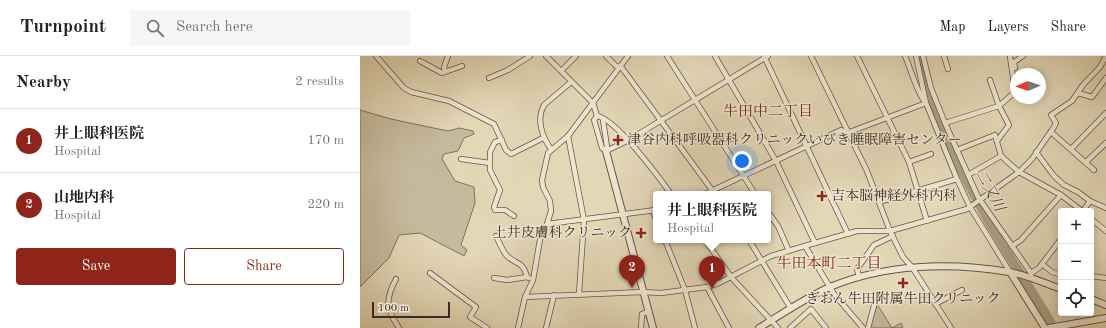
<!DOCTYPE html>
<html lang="en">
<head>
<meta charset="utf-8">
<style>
  :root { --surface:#fff; --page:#f6f6f6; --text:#222; --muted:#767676; --line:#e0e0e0; --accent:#8f2418 }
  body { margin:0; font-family:"Old Standard TT","Noto Serif JP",serif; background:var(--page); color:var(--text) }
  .controls { position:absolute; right:12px; bottom:12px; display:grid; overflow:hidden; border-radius:4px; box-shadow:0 2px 10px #0003 }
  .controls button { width:36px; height:36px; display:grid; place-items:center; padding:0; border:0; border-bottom:1px solid var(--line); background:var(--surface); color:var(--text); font:20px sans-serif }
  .compass { position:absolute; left:650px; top:12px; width:36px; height:36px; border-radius:50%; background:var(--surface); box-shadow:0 2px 10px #0003; rotate:268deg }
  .scale { position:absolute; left:12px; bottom:10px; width:78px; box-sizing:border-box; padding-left:4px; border:2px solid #3b2b22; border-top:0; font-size:11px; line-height:14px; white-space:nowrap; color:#3b2b22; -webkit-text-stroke:3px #ede5d0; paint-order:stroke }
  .you { position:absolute; left:382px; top:105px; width:14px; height:14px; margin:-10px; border:3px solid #fff; border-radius:50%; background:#1a73e8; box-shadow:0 0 0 6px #1a73e833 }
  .badge { display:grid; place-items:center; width:26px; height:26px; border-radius:50%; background:var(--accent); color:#fff; font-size:13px; font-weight:700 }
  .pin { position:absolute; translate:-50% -33px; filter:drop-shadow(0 1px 2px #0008) }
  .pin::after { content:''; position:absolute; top:21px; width:14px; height:12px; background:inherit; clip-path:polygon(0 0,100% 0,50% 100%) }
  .popup { position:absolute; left:293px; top:135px; width:118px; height:52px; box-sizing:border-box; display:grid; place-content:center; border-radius:4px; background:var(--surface); filter:drop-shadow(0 1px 3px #0005); font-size:13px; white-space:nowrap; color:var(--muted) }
  .popup b { font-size:15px; color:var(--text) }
  .popup::after { content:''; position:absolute; left:50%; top:100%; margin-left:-8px; border:8px solid transparent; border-top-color:var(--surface) }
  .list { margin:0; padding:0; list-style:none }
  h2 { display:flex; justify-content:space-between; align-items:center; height:52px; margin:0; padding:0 16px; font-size:17px }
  h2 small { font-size:13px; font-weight:400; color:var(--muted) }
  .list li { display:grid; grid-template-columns:26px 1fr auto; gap:12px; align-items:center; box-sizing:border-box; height:64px; padding:0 16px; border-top:1px solid var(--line) }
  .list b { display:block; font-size:15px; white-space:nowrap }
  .list p { margin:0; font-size:13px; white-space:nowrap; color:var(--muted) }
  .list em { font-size:13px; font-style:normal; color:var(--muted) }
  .actions { display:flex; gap:8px; padding:12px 16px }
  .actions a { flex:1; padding:9px 0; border:1px solid var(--accent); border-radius:4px; text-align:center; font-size:14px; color:var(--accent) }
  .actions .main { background:var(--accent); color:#fff }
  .icon { flex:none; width:22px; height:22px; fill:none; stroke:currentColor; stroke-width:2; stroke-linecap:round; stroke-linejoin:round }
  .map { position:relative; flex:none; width:746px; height:272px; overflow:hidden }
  header { display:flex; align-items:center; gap:24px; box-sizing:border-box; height:56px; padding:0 20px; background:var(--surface); border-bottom:1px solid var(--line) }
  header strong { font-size:19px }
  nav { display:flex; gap:22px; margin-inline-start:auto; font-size:14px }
  .search { width:280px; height:36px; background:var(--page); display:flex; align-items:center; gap:10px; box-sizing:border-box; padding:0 14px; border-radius:4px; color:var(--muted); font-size:15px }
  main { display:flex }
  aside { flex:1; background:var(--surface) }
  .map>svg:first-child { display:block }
</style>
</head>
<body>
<header>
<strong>Turnpoint</strong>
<div class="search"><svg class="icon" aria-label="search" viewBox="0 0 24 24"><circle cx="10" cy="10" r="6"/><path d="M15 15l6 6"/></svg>Search here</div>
<nav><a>Map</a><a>Layers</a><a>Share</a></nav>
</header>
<main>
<aside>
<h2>Nearby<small>2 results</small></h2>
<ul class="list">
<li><span class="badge">1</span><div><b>井上眼科医院</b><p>Hospital</p></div><em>170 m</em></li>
<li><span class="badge">2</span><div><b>山地内科</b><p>Hospital</p></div><em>220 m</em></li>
</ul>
<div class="actions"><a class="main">Save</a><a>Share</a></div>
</aside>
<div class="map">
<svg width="746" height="272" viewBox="0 0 746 272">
  <rect width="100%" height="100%" fill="#e3d7b6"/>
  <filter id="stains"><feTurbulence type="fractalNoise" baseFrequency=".005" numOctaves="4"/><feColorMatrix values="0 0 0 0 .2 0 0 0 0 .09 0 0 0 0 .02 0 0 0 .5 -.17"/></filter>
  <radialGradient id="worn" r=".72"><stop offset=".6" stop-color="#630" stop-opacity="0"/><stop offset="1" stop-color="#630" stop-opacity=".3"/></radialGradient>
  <g fill="#c6ba9d" stroke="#807260">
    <path d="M0 54 31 63 88 75 99 72 113 75 114 78 104 82 98 95 84 98 82 103 95 125 114 131 115 147 101 189 107 194 104 200 60 177 39 179 29 202 0 231Z"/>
    <path d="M517 248 532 272 541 267 543 271 542 272H510Z"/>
  </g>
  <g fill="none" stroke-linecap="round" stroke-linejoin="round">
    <path stroke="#aa9d84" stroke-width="9" d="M560 0C572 52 594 103 620 150 642 192 671 231 694 272"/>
    <defs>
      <g id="minor">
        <path d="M16 0 44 32 51 36 89 45 134 68 146 94 151 98 183 82"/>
        <path d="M186 0 233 47 237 60 234 64 235 67 242 92 246 95"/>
        <path d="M246 0 256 10 262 12 355 138"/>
        <path d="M307 0 395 138"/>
        <path d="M355 0 416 105 455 187"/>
        <path d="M404 0 488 178"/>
        <path d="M451 0 507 115 530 175 543 201 552 211 591 272"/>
        <path d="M497 0 549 106 567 165"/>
        <path d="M556 0 566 47 597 123 610 151 650 216"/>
        <path d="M563 0 571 32 585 67 618 141 671 217V222"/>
        <path d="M584 0 588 13"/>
        <path d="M60 5 82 17 102 10"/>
        <path d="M655 12 654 6 663 0"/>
        <path d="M201 15 216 0"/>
        <path d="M85 16 84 11 88 0"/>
        <path d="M129 22 148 14 170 0"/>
        <path d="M630 24 639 50 649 69 637 85"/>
        <path d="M718 37 732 41 746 22"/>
        <path d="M237 60C255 62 298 120 311 138"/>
        <path d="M243 64 247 91 246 95"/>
        <path d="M585 67 639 50 655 36 650 0"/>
        <path d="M691 76 734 114"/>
        <path d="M208 80 224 164 219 238"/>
        <path d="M142 84 135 86 130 96V114L140 134 134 151 135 154H145L154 160"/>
        <path d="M712 92 746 57"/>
        <path d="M191 93C182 81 176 63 184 49L211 26"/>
        <path d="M597 94 635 79 641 100 659 116 701 139 722 155"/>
        <path d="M246 95 267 85 408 0"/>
        <path d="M676 96 694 120 704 129 718 136 730 145 746 152"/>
        <path d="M101 103 130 107"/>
        <path d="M549 106 571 98"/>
        <path d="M726 106 746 87"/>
        <path d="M608 119 641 100"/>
        <path d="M345 138 481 74 487 77 566 47C557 38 551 13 545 0"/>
        <path d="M519 146 597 123"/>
        <path d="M293 154 296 163"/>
        <path d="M723 155 730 145"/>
        <path d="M408 156 418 170 429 195"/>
        <path d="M731 163 746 175"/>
        <path d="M187 168 296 154"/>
        <path d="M136 180C139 186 143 196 147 200 157 209 163 205 167 221"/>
        <path d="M305 184 325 234 335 272"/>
        <path d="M345 184 371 221 418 272"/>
        <path d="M389 184 430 251"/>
        <path d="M445 190 474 238 503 272"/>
        <path d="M652 190 661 184 701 139"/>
        <path d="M682 208 692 216 701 219"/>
        <path d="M70 217 116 251 110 261 127 272"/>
        <path d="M671 217 679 212 701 183"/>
        <path d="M731 220 746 222"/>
        <path d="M499 221 497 213 514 189 533 180"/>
        <path d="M134 222 147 224 167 221 169 222"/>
        <path d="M36 223C25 243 26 253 39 272"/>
        <path d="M347 231 369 272"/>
        <path d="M165 241 283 236 301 237 347 231 357 228 411 200 455 187 497 175H530L607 153 659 116 672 103 694 71 696 67 691 59 712 45 723 29 740 11 746 0"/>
        <path d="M575 248 602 234"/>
        <path d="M158 272 165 241 173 224 181 178 187 168 191 155 190 145 183 131 182 124 188 97 208 80 268 0"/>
        <path d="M186 272 194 239"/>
        <path d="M281 272 282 258 289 255"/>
        <path d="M430 272 451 253 466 272"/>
        <path d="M508 272 515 246"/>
      </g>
      <g id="tertiary">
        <path d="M246 95 293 272"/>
        <path d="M650 216 685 272"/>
        <path d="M731 243 746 249"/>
        <path d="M399 272C422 258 445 242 470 231 525 208 590 206 649 216 667 219 684 227 701 233"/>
        <path d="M689 272 746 262"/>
      </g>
    </defs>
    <use href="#minor" stroke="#655647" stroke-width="6"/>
    <use href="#tertiary" stroke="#655647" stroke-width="8"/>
    <use href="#minor" stroke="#ede5d0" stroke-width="4.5"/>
    <use href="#tertiary" stroke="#ede5d0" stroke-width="6"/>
  </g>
  <g fill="#8f2418" stroke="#ede5d0" stroke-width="1.5">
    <path d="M256 78h4v4h4v4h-4v4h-4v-4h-4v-4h4z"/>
    <path d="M460 134h4v4h4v4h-4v4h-4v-4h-4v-4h4z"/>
    <path d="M279 171h4v4h4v4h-4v4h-4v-4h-4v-4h4z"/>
    <path d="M541 221h4v4h4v4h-4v4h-4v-4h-4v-4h4z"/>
  </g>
  <g text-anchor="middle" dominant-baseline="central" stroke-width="3" stroke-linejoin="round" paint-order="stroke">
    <g font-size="14" fill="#3b2b22" stroke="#ede5d0" text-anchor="start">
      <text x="267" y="84">津谷内科呼吸器科クリニックいびき睡眠障害センター</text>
      <text x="471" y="140">吉本脳神経外科内科</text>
      <text x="272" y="177" text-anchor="end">土井皮膚科クリニック</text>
      <text x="543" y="243" text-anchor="middle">ぎおん牛田附属牛田クリニック</text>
    </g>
    <g font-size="15" fill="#7a1f14" stroke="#ede5d0">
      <text x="408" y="56">牛田中二丁目</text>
      <text x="469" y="208">牛田本町二丁目</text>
    </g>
    <g font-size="15" font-style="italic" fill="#57483a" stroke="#ede5d0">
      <text transform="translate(629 135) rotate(62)">二又川</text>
    </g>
  </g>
  <rect width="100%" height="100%" filter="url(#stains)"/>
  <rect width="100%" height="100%" fill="url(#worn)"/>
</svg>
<div class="controls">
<button>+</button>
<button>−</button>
<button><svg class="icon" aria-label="locate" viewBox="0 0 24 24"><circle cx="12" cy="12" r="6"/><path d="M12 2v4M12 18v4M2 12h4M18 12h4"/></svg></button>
</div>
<svg class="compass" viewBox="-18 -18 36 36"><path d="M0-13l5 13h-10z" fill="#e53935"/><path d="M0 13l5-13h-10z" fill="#767676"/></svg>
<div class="scale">100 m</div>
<div class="you"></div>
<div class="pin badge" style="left:352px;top:233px">1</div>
<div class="popup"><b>井上眼科医院</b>Hospital</div>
<div class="pin badge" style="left:272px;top:232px">2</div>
</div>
</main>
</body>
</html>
